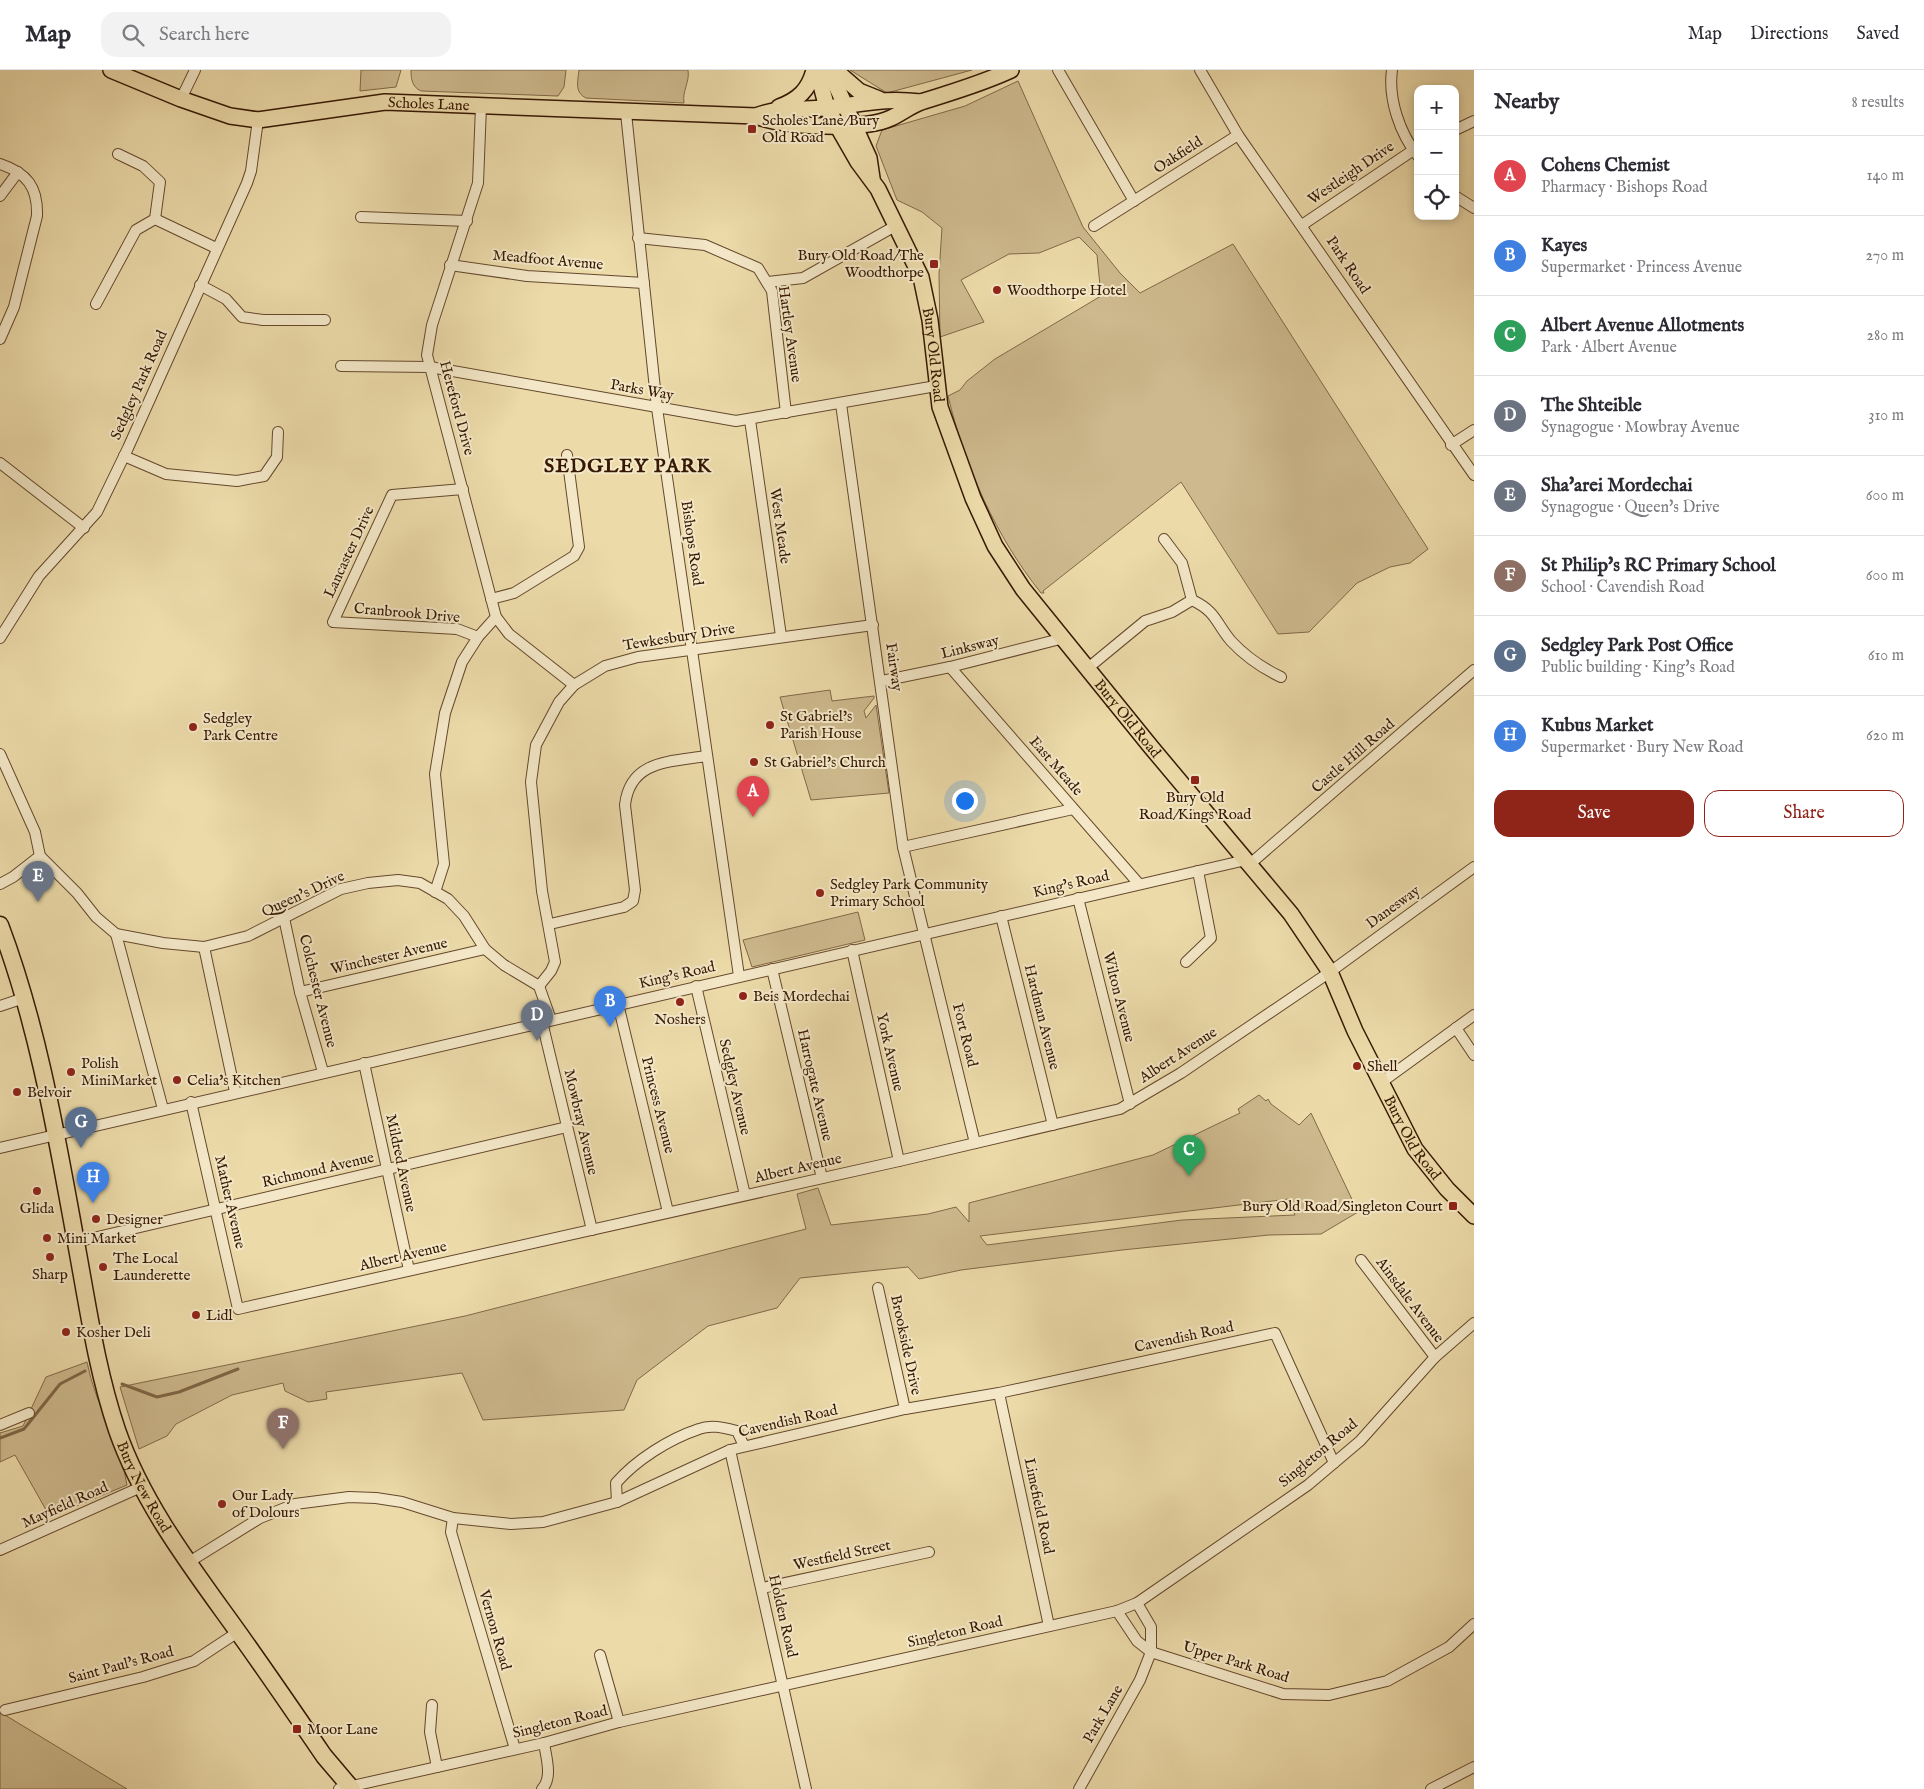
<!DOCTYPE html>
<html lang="en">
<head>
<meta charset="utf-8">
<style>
  :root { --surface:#fff; --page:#f2f2f3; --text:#2b2b33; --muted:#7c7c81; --line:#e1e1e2; --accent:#8f2418 }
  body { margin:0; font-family:"IM FELL English",serif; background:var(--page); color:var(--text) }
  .controls { position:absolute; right:15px; top:15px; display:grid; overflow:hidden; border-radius:10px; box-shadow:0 2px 8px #0003 }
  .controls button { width:45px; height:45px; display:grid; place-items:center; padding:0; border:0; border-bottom:1px solid var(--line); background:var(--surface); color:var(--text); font:25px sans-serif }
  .you { position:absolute; left:964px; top:730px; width:18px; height:18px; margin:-12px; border:4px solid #fff; border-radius:50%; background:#1a73e8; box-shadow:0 0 0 8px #1a73e833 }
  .badge { display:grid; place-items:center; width:32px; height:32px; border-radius:50%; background:var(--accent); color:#fff; font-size:16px; font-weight:700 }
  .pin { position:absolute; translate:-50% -41px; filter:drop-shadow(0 1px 2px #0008) }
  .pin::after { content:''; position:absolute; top:26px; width:18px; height:15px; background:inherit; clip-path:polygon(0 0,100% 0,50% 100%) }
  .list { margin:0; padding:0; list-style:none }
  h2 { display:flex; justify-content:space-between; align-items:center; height:65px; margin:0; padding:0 20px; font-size:21px }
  h2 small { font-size:16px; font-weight:400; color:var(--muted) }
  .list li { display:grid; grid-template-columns:32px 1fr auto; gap:15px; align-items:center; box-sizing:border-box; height:80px; padding:0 20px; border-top:1px solid var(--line) }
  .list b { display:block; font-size:19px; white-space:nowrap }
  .list p { margin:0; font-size:16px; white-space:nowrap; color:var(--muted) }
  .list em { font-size:16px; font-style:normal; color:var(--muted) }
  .actions { display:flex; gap:10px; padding:15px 20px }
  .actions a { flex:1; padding:11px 0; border:1px solid var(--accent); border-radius:15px; text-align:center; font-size:18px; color:var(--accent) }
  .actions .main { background:var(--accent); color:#fff }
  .icon { flex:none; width:28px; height:28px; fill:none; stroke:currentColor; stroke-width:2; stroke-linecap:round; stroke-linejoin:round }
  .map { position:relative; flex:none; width:1474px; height:1719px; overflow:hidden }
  header { display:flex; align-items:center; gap:30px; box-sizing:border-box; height:70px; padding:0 25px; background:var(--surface); border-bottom:1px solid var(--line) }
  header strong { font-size:24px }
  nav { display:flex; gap:28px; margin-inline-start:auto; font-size:18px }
  .search { width:350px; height:45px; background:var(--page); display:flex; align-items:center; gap:12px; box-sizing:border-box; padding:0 18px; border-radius:15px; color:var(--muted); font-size:19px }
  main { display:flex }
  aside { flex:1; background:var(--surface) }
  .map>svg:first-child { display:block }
</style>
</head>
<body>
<header>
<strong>Map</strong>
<div class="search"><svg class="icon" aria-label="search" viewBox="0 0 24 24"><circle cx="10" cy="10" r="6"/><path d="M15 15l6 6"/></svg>Search here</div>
<nav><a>Map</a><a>Directions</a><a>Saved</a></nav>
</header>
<main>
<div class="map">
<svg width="1474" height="1719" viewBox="0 0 1474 1719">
  <rect width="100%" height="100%" fill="#ecdaa9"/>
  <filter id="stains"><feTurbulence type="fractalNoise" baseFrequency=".004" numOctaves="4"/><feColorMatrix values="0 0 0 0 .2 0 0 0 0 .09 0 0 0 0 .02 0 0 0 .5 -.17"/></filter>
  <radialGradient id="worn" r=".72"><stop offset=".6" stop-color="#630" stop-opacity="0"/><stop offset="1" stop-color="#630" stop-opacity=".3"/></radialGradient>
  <g fill="#cdb98d" stroke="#826848" fill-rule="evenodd">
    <path d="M361 0H401L396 17 360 21Z"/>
    <path d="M411 0H566L564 17 558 26 421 21C412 17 411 9 411 0Z"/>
    <path d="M579 0H688C690 12 682 21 684 33L586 28C574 22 578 11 579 0Z"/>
    <path d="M850 0H972L887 23Z"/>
    <path d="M1018 11 1083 157 1120 203 1140 223 1233 174 1428 479 1410 493 1390 497 1357 513 1309 562 1278 564 1181 412 1043 521 1044 523H1041C996 467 965 397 948 326L960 320 967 311 995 289 1101 226 1097 185 1079 167 1039 183 1009 184 961 210 984 252 940 267 939 204 942 158 922 142 897 130 876 76 882 60 965 36Z"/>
    <path d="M830 620 832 631 874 626V628L864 641 866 648 876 635 889 723 811 730 780 627Z"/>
    <path d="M858 842 865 870 752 897 743 870Z"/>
    <path d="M1259 1025 1266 1031 1268 1029 1271 1034 1299 1055 1311 1043 1358 1142 1321 1164 1269 1165 1122 1180 961 1200 919 1209 908 1197 800 1208 777 1238 708 1256 637 1310 624 1340 483 1350 462 1303 326 1322 327 1329 308 1332 285 1321 283 1313 232 1325 176 1354 167 1366 139 1379 120 1317 465 1246 806 1159 797 1124 818 1118 831 1155 928 1144 956 1137 969 1152V1133L1153 1085 1240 1043 1238 1039ZM1289 1129 1295 1145 1182 1150 987 1175 980 1166Z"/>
    <path d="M87 1292C95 1335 121 1373 127 1415L50 1447 15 1385 0 1392V1363L23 1356 46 1307Z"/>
    <path d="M0 1642 127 1719H0Z"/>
  </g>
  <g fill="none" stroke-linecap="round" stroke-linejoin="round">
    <g stroke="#7e6544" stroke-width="3">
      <path d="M122 1314 157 1327 179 1322 238 1299"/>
      <path d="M0 1368 24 1359 60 1314 85 1301"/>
    </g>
    <defs>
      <g id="minor">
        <path d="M1058 0 1134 131"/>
        <path d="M1200 0 1238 65 1474 405"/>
        <path d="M1392 0C1388 29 1400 64 1418 86"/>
        <path d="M181 29 195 0"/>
        <path d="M481 36 478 113 432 255 427 285 496 547 509 564 574 615"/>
        <path d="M626 43 657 338 739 906"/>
        <path d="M1455 60 1474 51"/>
        <path d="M0 94C27 103 38 117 37 146L14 237 0 269"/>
        <path d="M0 126 18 102"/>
        <path d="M1455 126 1474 138"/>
        <path d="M361 147 467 151"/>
        <path d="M155 149 216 178"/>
        <path d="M1302 155 1418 77"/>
        <path d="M1094 156 1238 65"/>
        <path d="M638 168 705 175 758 198 772 221 786 343"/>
        <path d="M450 195 527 206 644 213"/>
        <path d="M768 212 803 208 897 155"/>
        <path d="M200 215 226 229 242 247 263 250H325"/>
        <path d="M96 234 136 160 155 149 160 112 143 96 118 84"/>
        <path d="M341 296 430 297 736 351 936 316"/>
        <path d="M841 334 903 777 975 1073"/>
        <path d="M750 350 781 566"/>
        <path d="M1451 375 1474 360"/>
        <path d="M124 386 166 404 237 411 264 406 277 387 278 362"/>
        <path d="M0 393 84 458"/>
        <path d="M463 419 392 425 333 552 457 559 478 567"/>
        <path d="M491 529 514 523 574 486 579 477 567 385"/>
        <path d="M1192 530C1217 542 1215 552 1231 571 1245 586 1262 598 1281 607"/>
        <path d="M0 568 39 506 97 442 128 378 247 113 251 101 258 50"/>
        <path d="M950 597 1139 814"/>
        <path d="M1088 598 1145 551 1172 542 1192 530 1182 493 1164 469"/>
        <path d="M882 611 950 597 1064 568"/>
        <path d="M0 684 35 762 40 786"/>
        <path d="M903 777 1073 739"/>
        <path d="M40 786 77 823 96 847 116 864 163 873 204 877 248 866 341 819 368 813 398 810 420 813 448 829 464 846 485 879 504 895 539 916 551 950"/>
        <path d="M1250 794 1474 600"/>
        <path d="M0 814 13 807 40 786"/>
        <path d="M435 822 444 794 435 704 445 643 462 592 478 567 496 547"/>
        <path d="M1078 828 1130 1034"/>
        <path d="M1001 846 1053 1055"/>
        <path d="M284 848 300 922 323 1002"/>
        <path d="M550 854 624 837 633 831 635 820 625 735C630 690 670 692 706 686"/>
        <path d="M116 864 163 1039"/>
        <path d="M204 877 235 1022"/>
        <path d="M852 880 899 1091"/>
        <path d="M1186 892 1211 868 1198 801"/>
        <path d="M772 899 822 1108"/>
        <path d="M539 916 551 901 555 892 542 821 531 712 536 675 559 632 574 615 605 596 638 587 873 555"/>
        <path d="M696 916 745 1125"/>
        <path d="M300 922 485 879"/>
        <path d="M618 934 668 1142"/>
        <path d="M0 936 24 928"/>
        <path d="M542 952 592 1160"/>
        <path d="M1456 958 1474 985"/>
        <path d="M364 993 409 1200"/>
        <path d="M1382 1012 1474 945"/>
        <path d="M191 1032 238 1239 899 1091 1120 1039 1181 1003 1330 902 1474 797"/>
        <path d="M0 1078 1246 790"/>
        <path d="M76 1172 567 1057"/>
        <path d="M1361 1190 1435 1287"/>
        <path d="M878 1218 905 1339"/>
        <path d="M999 1323 1049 1556"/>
        <path d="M0 1355 29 1343"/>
        <path d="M730 1380 806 1719"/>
        <path d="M617 1432 616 1413C636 1390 669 1369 699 1359 711 1354 725 1358 737 1361L744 1376"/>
        <path d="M453 1448 451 1462 515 1679"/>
        <path d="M0 1480 141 1417"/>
        <path d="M189 1492 260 1448 295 1434 349 1427 376 1428 402 1432 453 1448 511 1454 543 1452 617 1432 730 1380 905 1339 999 1323 1275 1263 1334 1393"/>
        <path d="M762 1518 929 1482"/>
        <path d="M1117 1541 1137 1571 1151 1582 1283 1624 1329 1625 1387 1611 1449 1577 1474 1554"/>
        <path d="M600 1585 619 1652"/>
        <path d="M432 1635 430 1662 437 1697"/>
        <path d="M5 1640 143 1607 194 1591 238 1562"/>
        <path d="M339 1719 544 1673 619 1652 1117 1541 1137 1533 1308 1415 1360 1371 1435 1287 1474 1253"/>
        <path d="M542 1719C553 1708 546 1687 544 1673"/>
        <path d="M1079 1719 1140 1610 1151 1582V1557L1137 1533"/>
        <path d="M1431 1719 1474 1697"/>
      </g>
      <g id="primary">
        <path id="s1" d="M111 0 181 29 230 46 258 50 385 32 756 46C784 57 863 61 891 48 902 43 910 36 921 32 952 22 981 14 1011 0"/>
        <path id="s2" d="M817 0 827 38 858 92 878 119 921 207 930 250 940 337 973 428 995 476 1023 519 1151 677 1291 844 1330 902 1355 961 1415 1079 1447 1119 1474 1146"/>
        <path d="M829 0 869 88 872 108"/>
        <path d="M835 0 859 21 879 29"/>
        <path d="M779 37C798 30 809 20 814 0"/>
        <path d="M756 46C779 37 801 40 824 38 859 35 884 27 920 32"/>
      </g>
      <g id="trunk">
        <path id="s3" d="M0 855C39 958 57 1069 77 1178 88 1238 97 1301 117 1360 142 1432 189 1494 233 1555 264 1598 294 1642 324 1686L352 1719"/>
      </g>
    </defs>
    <use href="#minor" stroke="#64482c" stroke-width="12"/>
    <use href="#primary" stroke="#361802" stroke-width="18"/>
    <use href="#trunk" stroke="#361802" stroke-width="19"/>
    <use href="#minor" stroke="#f3e7c7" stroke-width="10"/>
    <use href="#primary" stroke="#ecdaa9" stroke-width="15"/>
    <use href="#trunk" stroke="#ecdaa9" stroke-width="16"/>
  </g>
  <g fill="#8f2418" stroke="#f3e7c7" stroke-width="2">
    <rect x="747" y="54" width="10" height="10" rx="2.5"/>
    <rect x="929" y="189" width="10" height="10" rx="2.5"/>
    <circle cx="997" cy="220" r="5"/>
    <circle cx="770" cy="655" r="5"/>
    <circle cx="193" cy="657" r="5"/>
    <circle cx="754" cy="692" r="5"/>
    <rect x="1190" y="705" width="10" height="10" rx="2.5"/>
    <circle cx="820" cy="823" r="5"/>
    <circle cx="743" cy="926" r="5"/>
    <circle cx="680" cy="932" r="5"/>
    <circle cx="1357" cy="996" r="5"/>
    <circle cx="71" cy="1002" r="5"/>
    <circle cx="177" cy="1010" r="5"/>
    <circle cx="17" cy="1022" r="5"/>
    <circle cx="37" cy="1121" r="5"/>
    <rect x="1448" y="1131" width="10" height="10" rx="2.5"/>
    <circle cx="96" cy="1149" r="5"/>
    <circle cx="47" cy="1168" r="5"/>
    <circle cx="50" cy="1187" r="5"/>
    <circle cx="103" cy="1197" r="5"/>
    <circle cx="196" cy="1245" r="5"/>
    <circle cx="66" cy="1262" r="5"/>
    <circle cx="222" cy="1434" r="5"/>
    <rect x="292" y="1654" width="10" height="10" rx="2.5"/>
  </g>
  <g text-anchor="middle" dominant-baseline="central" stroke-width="4" stroke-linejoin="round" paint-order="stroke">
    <g font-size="15" fill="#361802" stroke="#f3e7c7">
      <text stroke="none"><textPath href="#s1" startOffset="328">Scholes Lane</textPath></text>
      <text transform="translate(1178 85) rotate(-33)">Oakfield</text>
      <text transform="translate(1351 103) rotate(-34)">Westleigh Drive</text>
      <text transform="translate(548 190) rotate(5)">Meadfoot Avenue</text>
      <text transform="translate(1348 195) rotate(56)">Park Road</text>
      <text transform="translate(790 264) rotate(82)">Hartley Avenue</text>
      <text stroke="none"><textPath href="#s2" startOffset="312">Bury Old Road</textPath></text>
      <text transform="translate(139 315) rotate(-66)">Sedgley Park Road</text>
      <text transform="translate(642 320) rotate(10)">Parks Way</text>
      <text transform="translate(457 338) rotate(75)">Hereford Drive</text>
      <text transform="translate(780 456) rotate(82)">West Meade</text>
      <text transform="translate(692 473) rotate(82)">Bishops Road</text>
      <text transform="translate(349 482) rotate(-65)">Lancaster Drive</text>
      <text transform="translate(407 543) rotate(5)">Cranbrook Drive</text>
      <text transform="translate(679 567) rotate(-9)">Tewkesbury Drive</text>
      <text transform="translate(970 577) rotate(-14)">Linksway</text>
      <text transform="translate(894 597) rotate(82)">Fairway</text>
      <text stroke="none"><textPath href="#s2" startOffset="732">Bury Old Road</textPath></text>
      <text transform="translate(1353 686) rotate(-41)">Castle Hill Road</text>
      <text transform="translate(1056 696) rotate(49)">East Meade</text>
      <text transform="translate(1071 814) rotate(-13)">King's Road</text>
      <text transform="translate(303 824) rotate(-25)">Queen's Drive</text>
      <text transform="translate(1393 837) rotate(-36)">Danesway</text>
      <text transform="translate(389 886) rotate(-13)">Winchester Avenue</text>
      <text transform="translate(677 905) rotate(-13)">King's Road</text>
      <text transform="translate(318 921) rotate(76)">Colchester Avenue</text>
      <text transform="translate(1119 927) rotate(76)">Wilton Avenue</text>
      <text transform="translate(1042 947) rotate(76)">Hardman Avenue</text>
      <text transform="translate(965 965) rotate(76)">Fort Road</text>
      <text transform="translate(890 982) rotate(77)">York Avenue</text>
      <text transform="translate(1178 985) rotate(-33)">Albert Avenue</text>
      <text transform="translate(815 1015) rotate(77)">Harrogate Avenue</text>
      <text transform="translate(735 1017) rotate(77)">Sedgley Avenue</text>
      <text transform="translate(658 1035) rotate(76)">Princess Avenue</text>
      <text transform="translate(581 1052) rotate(77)">Mowbray Avenue</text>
      <text stroke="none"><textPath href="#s2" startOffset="1242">Bury Old Road</textPath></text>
      <text transform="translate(401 1093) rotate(78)">Mildred Avenue</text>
      <text transform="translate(798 1098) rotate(-13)">Albert Avenue</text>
      <text transform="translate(318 1100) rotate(-13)">Richmond Avenue</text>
      <text transform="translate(230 1132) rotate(77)">Mather Avenue</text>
      <text transform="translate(403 1186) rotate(-13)">Albert Avenue</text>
      <text transform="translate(1410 1230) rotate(53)">Ainsdale Avenue</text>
      <text transform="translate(1184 1267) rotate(-12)">Cavendish Road</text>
      <text transform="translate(906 1275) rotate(78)">Brookside Drive</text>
      <text transform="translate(788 1351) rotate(-13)">Cavendish Road</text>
      <text transform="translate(1318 1383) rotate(-40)">Singleton Road</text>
      <text stroke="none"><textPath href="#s3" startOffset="582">Bury New Road</textPath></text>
      <text transform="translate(65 1435) rotate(-24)">Mayfield Road</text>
      <text transform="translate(1039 1436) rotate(78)">Limefield Road</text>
      <text transform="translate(842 1485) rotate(-12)">Westfield Street</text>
      <text transform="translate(783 1546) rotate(77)">Holden Road</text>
      <text transform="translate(495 1560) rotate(74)">Vernon Road</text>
      <text transform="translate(955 1562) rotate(-13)">Singleton Road</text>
      <text transform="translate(1236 1592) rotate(17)">Upper Park Road</text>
      <text transform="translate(121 1595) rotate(-15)">Saint Paul's Road</text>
      <text transform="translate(1103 1644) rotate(-60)">Park Lane</text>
      <text transform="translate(560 1652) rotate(-14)">Singleton Road</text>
    </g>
    <g font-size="15" fill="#361802" stroke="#f3e7c7" text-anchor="start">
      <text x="762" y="50">Scholes Lane/Bury<tspan x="762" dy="17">Old Road</tspan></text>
      <text x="924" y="185" text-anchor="end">Bury Old Road/The<tspan x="924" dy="17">Woodthorpe</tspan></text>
      <text x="1007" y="220">Woodthorpe Hotel</text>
      <text x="780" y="646">St Gabriel's<tspan x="780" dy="17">Parish House</tspan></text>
      <text x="203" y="648">Sedgley<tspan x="203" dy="17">Park Centre</tspan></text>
      <text x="764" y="692">St Gabriel's Church</text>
      <text x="1195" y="727" text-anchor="middle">Bury Old<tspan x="1195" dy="17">Road/Kings Road</tspan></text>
      <text x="830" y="814">Sedgley Park Community<tspan x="830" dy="17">Primary School</tspan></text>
      <text x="753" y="926">Beis Mordechai</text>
      <text x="680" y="949" text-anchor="middle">Noshers</text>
      <text x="81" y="993">Polish<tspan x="81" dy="17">MiniMarket</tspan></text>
      <text x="1367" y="996">Shell</text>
      <text x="187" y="1010">Celia's Kitchen</text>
      <text x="27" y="1022">Belvoir</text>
      <text x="1443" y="1136" text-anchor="end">Bury Old Road/Singleton Court</text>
      <text x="37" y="1138" text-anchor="middle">Glida</text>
      <text x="106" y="1149">Designer</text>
      <text x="57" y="1168">Mini Market</text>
      <text x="113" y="1188">The Local<tspan x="113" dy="17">Launderette</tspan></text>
      <text x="50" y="1204" text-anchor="middle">Sharp</text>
      <text x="206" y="1245">Lidl</text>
      <text x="76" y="1262">Kosher Deli</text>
      <text x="232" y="1425">Our Lady<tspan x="232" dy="17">of Dolours</tspan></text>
      <text x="307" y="1659">Moor Lane</text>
    </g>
    <g font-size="20" font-weight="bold" letter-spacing="1" fill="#361802" stroke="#f3e7c7">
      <text x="628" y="396">SEDGLEY PARK</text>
    </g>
  </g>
  <rect width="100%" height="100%" filter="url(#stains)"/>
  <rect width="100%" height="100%" fill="url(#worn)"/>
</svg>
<div class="controls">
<button>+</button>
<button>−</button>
<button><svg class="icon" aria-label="locate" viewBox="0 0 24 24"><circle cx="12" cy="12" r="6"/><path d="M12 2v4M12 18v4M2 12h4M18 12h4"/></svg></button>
</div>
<div class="you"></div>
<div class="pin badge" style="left:753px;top:747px;background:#e0444e">A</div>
<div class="pin badge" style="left:610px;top:957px;background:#3f7fe0">B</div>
<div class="pin badge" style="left:1189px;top:1106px;background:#2e9e5b">C</div>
<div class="pin badge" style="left:537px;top:971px;background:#6b7280">D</div>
<div class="pin badge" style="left:38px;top:832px;background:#6b7280">E</div>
<div class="pin badge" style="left:283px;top:1379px;background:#8d6e63">F</div>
<div class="pin badge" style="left:81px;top:1078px;background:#5c6f8a">G</div>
<div class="pin badge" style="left:93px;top:1133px;background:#3f7fe0">H</div>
</div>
<aside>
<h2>Nearby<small>8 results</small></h2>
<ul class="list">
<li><span class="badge" style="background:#e0444e">A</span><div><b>Cohens Chemist</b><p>Pharmacy · Bishops Road</p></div><em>140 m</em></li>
<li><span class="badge" style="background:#3f7fe0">B</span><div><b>Kayes</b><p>Supermarket · Princess Avenue</p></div><em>270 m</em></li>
<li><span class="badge" style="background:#2e9e5b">C</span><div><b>Albert Avenue Allotments</b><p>Park · Albert Avenue</p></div><em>280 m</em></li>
<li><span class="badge" style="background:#6b7280">D</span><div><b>The Shteible</b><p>Synagogue · Mowbray Avenue</p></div><em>310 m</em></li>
<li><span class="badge" style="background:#6b7280">E</span><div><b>Sha'arei Mordechai</b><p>Synagogue · Queen's Drive</p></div><em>600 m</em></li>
<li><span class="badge" style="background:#8d6e63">F</span><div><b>St Philip's RC Primary School</b><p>School · Cavendish Road</p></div><em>600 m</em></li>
<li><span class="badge" style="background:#5c6f8a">G</span><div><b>Sedgley Park Post Office</b><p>Public building · King's Road</p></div><em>610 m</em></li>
<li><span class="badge" style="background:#3f7fe0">H</span><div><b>Kubus Market</b><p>Supermarket · Bury New Road</p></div><em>620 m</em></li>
</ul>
<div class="actions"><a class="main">Save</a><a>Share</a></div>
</aside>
</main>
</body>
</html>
